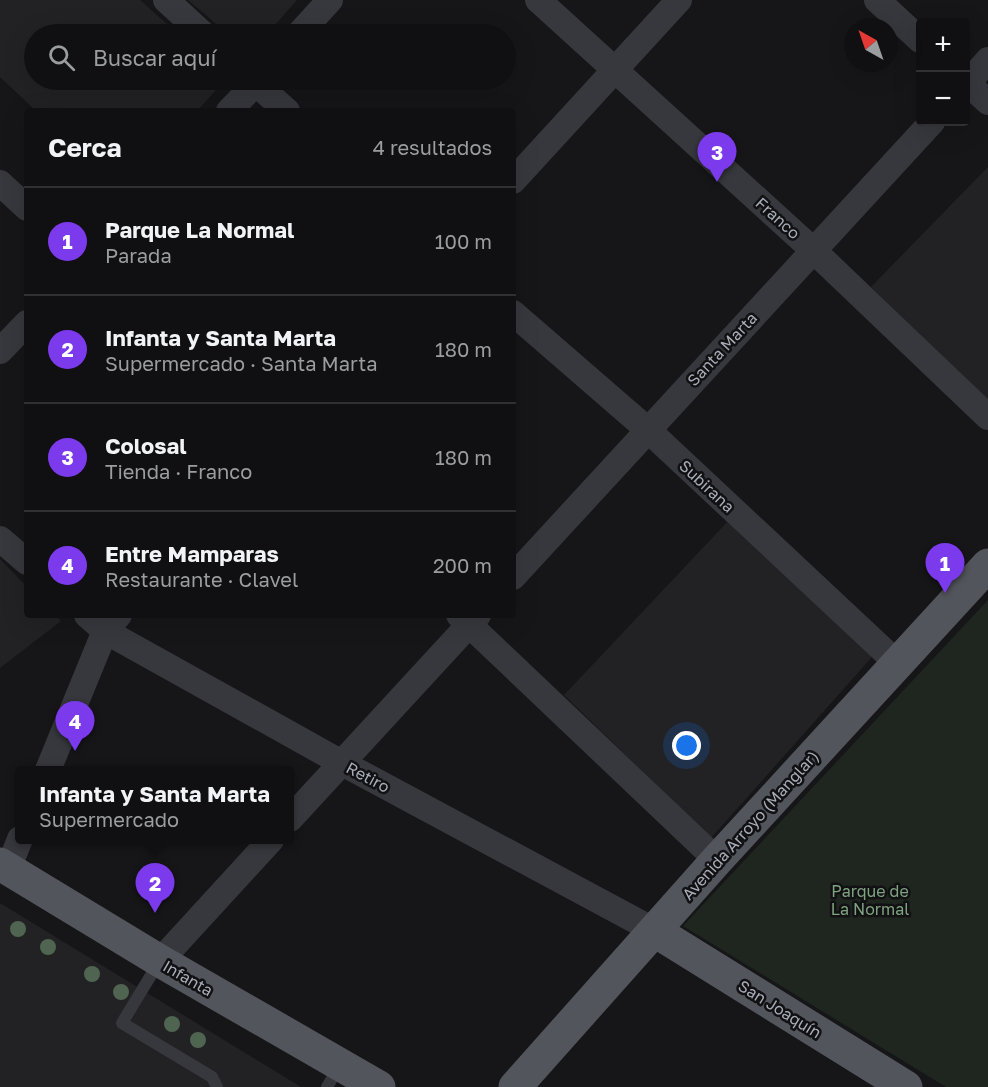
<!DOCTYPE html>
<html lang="es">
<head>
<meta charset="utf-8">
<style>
  :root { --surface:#101012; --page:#19191b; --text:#f1f3f6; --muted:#9c9d9f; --line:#303032; --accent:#7c3aed }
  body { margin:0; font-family:"Golos Text",sans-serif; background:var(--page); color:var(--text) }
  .controls { position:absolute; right:18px; top:18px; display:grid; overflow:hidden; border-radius:6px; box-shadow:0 6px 24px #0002 }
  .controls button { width:54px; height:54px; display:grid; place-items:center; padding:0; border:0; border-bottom:2px solid var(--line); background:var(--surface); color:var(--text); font:30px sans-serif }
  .compass { position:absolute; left:844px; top:18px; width:54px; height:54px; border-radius:50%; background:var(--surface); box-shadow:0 6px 24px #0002; rotate:320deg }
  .you { position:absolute; left:687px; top:746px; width:21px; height:21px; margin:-15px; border:4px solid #fff; border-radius:50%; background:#1a73e8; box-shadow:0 0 0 9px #1a73e833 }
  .badge { display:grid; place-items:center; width:39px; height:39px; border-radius:50%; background:var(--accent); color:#fff; font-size:20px; font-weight:700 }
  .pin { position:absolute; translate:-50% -50px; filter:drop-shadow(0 2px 3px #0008) }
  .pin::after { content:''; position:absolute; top:32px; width:21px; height:18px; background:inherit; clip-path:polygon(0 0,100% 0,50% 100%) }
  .popup { position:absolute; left:15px; top:766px; width:279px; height:78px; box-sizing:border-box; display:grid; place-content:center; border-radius:6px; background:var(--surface); filter:drop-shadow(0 2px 4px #0005); font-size:20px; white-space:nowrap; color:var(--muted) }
  .popup b { font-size:22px; color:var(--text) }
  .popup::after { content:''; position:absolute; left:50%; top:100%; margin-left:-12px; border:12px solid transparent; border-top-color:var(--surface) }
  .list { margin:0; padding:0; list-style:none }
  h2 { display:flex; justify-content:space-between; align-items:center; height:78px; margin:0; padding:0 24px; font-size:26px }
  h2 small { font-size:20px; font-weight:400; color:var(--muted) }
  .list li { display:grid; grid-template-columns:39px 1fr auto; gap:18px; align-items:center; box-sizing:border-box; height:108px; padding:0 24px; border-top:2px solid var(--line) }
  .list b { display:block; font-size:22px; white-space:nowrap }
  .list p { margin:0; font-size:20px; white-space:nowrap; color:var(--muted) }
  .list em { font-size:20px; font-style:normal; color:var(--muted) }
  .icon { flex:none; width:33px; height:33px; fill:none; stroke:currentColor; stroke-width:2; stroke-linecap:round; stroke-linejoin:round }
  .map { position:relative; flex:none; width:988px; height:1087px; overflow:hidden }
  .search { position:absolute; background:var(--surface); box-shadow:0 6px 24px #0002; left:24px; top:24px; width:492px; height:66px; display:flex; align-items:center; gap:15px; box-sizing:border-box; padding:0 21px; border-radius:33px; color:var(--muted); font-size:22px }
  .panel { position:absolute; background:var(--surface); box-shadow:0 6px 24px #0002; left:24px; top:108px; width:492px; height:510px; border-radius:6px }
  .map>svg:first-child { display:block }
</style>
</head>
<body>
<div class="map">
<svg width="988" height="1087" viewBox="0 0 988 1087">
  <rect width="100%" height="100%" fill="#161618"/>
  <g fill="#222225">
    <path d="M0 0H140L178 34H34V80H225L197 111H36L0 77Z"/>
    <path d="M188 0H297L267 34H228Z"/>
    <path d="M988 167V400L871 287Z"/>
    <path d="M731 518 872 657 711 838 564 695Z"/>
    <path d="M0 559 27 587V615H55L61 621 0 668Z"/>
    <path d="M0 903 301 1087H0Z"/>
  </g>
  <path fill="#1e261f" d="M988 600V1087H946L683 926Z"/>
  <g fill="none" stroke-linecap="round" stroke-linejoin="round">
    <g stroke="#37383d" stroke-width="12">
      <path d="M159 962 122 1023 212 1077 217 1087"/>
      <path d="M327 1087 340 1065"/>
    </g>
    <g stroke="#37383d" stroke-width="26">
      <path d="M166 0 203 34"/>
      <path d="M538 0 813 250 988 417"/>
      <path d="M877 0 920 40"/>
      <path d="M299 34 330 0"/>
      <path d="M252 80 287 111"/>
      <path d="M966 82 988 102"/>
      <path d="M966 85 988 60"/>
      <path d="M229 111 259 80"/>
      <path d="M513 181 679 0"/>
      <path d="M0 183 27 208"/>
      <path d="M513 313 648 430 897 663"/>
      <path d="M0 351 27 323"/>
      <path d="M0 539 27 562"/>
      <path d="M513 577 932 122"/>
      <path d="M87 615 105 631 342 763 655 931"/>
      <path d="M459 615 717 860"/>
      <path d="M48 770 105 631 119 615"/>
      <path d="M290 819 478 615"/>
      <path d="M8 869 20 839"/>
      <path d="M160 961 271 840"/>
    </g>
    <g stroke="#53555c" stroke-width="33">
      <path d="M0 864 160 961 379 1087"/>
      <path d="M655 931 906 1087"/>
      <path d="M515 1087 717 860 988 565"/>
    </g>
  </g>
  <g fill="#506452">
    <circle cx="18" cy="929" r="8"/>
    <circle cx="48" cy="947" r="8"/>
    <circle cx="92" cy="974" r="8"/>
    <circle cx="121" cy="992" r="8"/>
    <circle cx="172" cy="1024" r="8"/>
    <circle cx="198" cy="1040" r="8"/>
  </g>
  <g text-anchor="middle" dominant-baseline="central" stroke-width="5" stroke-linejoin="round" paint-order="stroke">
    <g font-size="16" fill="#a8adb8" stroke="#111113">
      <text transform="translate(778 218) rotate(42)">Franco</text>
      <text transform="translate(722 349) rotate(-47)">Santa Marta</text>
      <text transform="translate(707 486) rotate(43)">Subirana</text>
      <text transform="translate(368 777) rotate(28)">Retiro</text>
      <text transform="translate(750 825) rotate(-48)">Avenida Arroyo (Manglar)</text>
      <text transform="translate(188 978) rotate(30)">Infanta</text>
      <text transform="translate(780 1009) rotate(32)">San Joaquín</text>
    </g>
    <g font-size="16" fill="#7fa381" stroke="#111113">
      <text x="870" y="891">Parque de<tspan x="870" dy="18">La Normal</tspan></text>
    </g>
  </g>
</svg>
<div class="controls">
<button>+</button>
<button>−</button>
</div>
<svg class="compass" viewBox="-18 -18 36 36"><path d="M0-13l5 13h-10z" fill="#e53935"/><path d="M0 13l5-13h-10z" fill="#9c9d9f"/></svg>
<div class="you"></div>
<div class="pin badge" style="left:945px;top:593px">1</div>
<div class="pin badge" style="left:155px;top:913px">2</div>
<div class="popup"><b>Infanta y Santa Marta</b>Supermercado</div>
<div class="pin badge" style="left:717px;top:182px">3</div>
<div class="pin badge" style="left:75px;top:751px">4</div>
<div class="search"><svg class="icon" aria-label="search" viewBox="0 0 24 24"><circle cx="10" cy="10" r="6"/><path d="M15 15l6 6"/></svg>Buscar aquí</div>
<section class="panel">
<h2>Cerca<small>4 resultados</small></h2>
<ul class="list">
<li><span class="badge">1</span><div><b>Parque La Normal</b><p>Parada</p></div><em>100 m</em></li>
<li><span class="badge">2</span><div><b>Infanta y Santa Marta</b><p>Supermercado · Santa Marta</p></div><em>180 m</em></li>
<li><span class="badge">3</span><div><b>Colosal</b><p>Tienda · Franco</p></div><em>180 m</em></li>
<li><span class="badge">4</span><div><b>Entre Mamparas</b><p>Restaurante · Clavel</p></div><em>200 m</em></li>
</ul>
</section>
</div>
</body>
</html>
